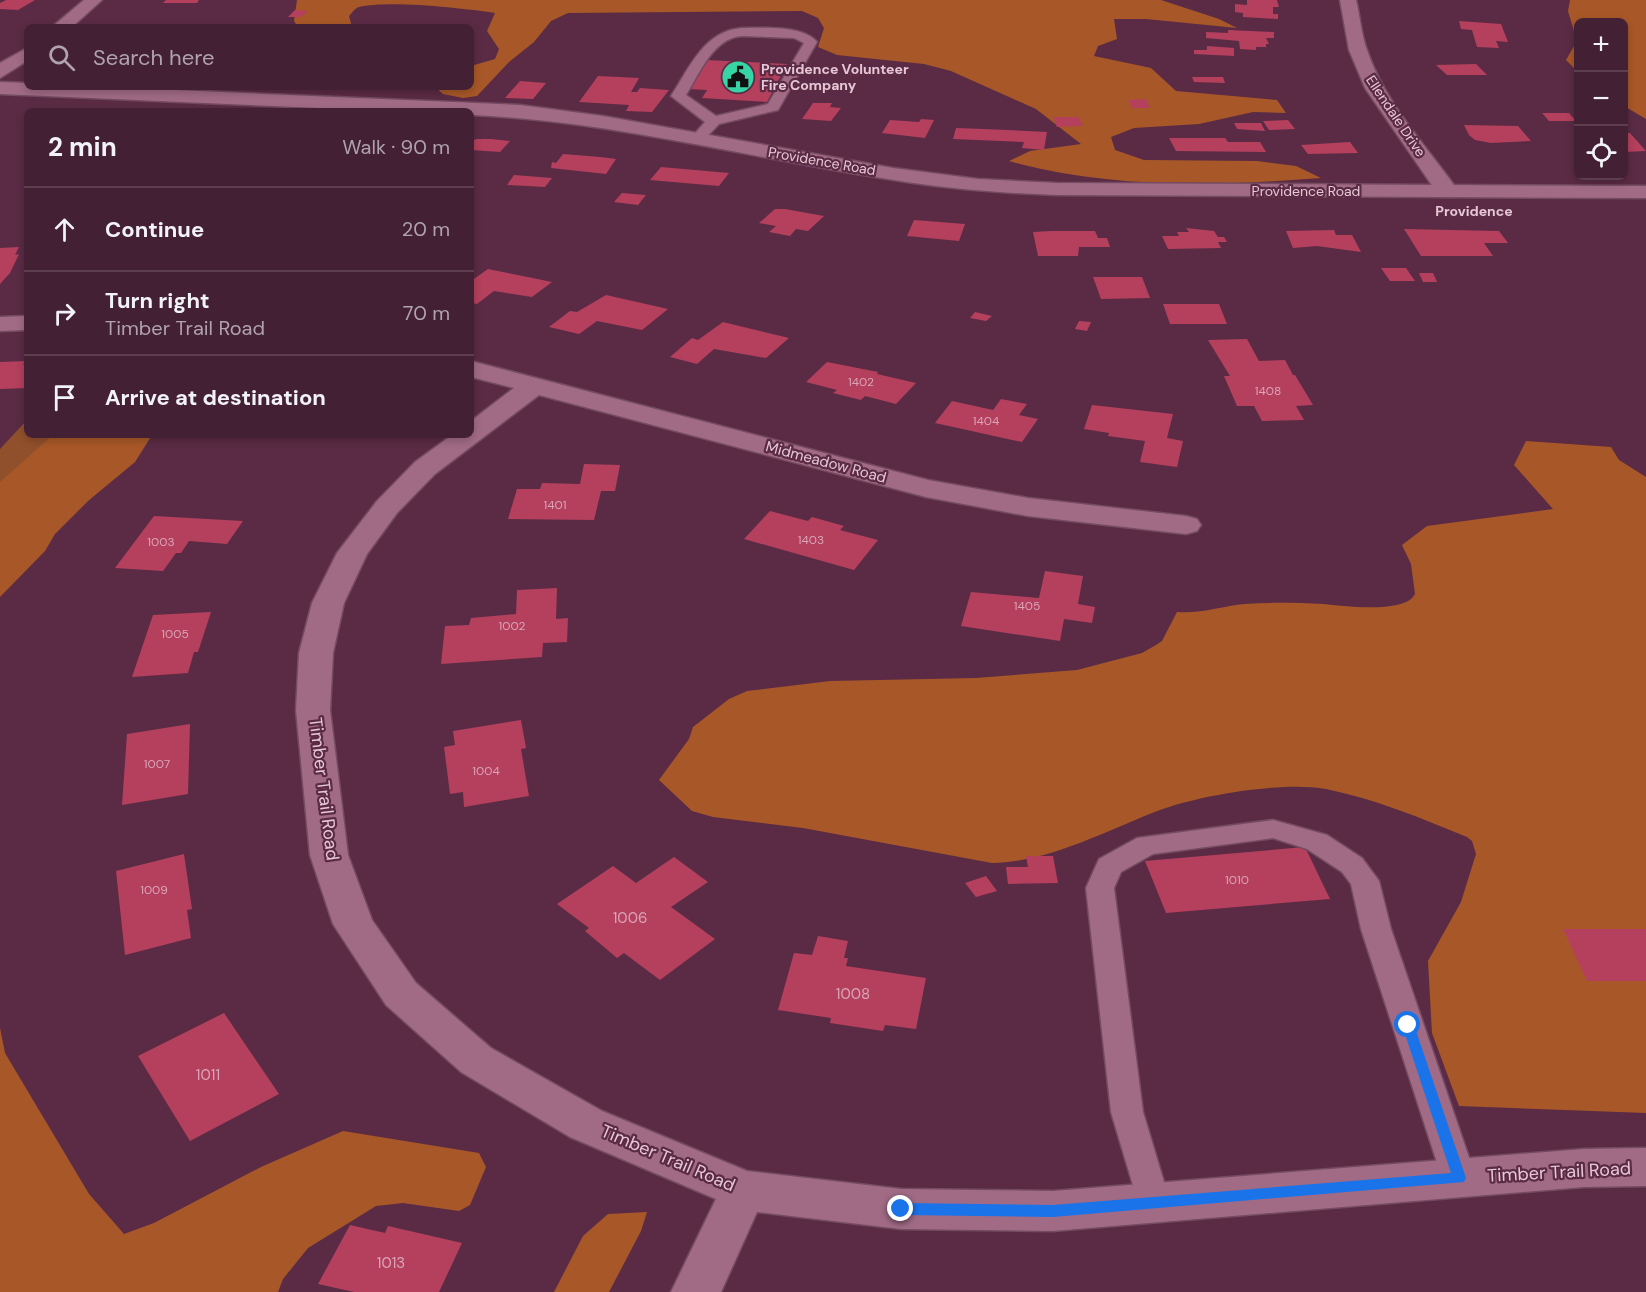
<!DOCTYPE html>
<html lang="en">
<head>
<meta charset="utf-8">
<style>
  :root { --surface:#442034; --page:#4b283c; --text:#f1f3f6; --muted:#afa3ac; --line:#5c3e4f }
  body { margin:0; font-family:"DM Sans",sans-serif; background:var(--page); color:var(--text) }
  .controls { position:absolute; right:18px; top:18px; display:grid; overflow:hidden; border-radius:9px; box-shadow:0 3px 9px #0003 }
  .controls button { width:54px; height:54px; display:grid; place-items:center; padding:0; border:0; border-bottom:2px solid var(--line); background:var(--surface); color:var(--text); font:30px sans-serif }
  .stop { position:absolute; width:18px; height:18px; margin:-14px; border:4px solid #1a73e8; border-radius:50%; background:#fff }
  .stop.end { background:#1a73e8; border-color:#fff; box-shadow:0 2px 6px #0008 }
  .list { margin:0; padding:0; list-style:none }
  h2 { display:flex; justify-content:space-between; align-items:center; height:78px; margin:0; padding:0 24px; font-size:26px }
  h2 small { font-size:20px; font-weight:400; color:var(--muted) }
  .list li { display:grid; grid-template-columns:39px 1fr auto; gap:18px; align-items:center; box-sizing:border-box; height:84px; padding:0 24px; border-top:2px solid var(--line) }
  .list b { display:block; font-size:22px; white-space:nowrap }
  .list p { margin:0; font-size:20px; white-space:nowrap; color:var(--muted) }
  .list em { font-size:20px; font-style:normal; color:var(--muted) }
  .icon { flex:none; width:33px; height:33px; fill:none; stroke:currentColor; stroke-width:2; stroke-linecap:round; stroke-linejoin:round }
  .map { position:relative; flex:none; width:1646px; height:1292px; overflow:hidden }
  .search { position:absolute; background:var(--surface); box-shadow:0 3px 9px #0003; left:24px; top:24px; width:450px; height:66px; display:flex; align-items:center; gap:15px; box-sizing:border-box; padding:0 21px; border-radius:9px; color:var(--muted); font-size:22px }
  .panel { position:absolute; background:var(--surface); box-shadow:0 3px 9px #0003; left:24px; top:108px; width:450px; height:330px; border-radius:9px }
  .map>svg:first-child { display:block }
</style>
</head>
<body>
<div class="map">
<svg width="1646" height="1292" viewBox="0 0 1646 1292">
  <rect width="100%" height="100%" fill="#5b2b45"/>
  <path fill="#91502c" d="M27 420V435H101L0 549V449Z"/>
  <g fill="#a85828">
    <path d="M297 0H1161L1219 19 1237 28 1146 19H1114L1117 39 1098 46 1094 56 1151 68 1176 91 1277 100 1286 113 1253 112 1199 124 1134 128 1111 137 1115 150 1144 160 1257 161 1296 166 1321 178C1218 186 1109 189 1009 161L1030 151 1081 144 1036 109 951 71 924 64 837 55 818 47 824 28 818 18 802 11 568 13 551 21 534 42 509 62 477 96 463 98 443 94 435 87H471V66L495 59 499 49 487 31 495 13C462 8 389 0 359 7 355 8 352 13 349 16L352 27H298L294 21Z"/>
    <path d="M1570 0H1646V119L1624 106V22H1578V72L1566 60 1577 41 1568 11Z"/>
    <path d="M53 435H152L135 462 88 501 55 534 45 551 0 597V482Z"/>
    <path d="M1526 441 1611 447 1619 460 1646 477V1113L1459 1106 1432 1033 1428 961 1461 902 1476 854 1472 841 1467 837C1421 818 1375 799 1326 789 1284 781 1200 795 1160 810 1107 830 1050 862 992 863L803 828 713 817 692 811 659 780 689 739 693 727 729 699 747 691 830 681 976 678 1077 670 1142 653 1156 645 1162 641 1177 612C1201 614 1222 606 1245 604 1271 602 1298 603 1324 604 1343 606 1406 614 1415 594L1411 564 1402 545 1427 526 1553 509 1514 465Z"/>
    <path d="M0 1028 5 1053 89 1194 124 1234 154 1223 261 1167 343 1131 479 1153 486 1167 470 1205 459 1211 403 1203 376 1206 308 1248 283 1279 278 1292H0Z"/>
    <path d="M647 1212 641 1231 609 1292H554L583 1236 608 1214Z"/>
  </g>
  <g fill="#b4405d">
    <path d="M6 0H35L18 10 0 9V3Z"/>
    <path d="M166 0H199L197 3H163Z"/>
    <path d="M1247 0H1277L1279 7H1273V14H1278V19L1243 17V13L1235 12V4L1247 5Z"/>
    <path d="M295 10 308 11 301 17H288Z"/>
    <path d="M1459 21 1501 24 1508 42 1496 41 1499 48 1477 47 1472 30 1461 29Z"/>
    <path d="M1228 30 1274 32V38H1266L1269 44H1266V47H1256V50L1240 49 1239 41 1206 38V32L1228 33Z"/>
    <path d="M1207 46 1234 48V56L1194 54V50H1207Z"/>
    <path d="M706 60 787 64 767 102 702 98 707 90 688 89Z"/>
    <path d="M1476 64 1487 75H1447L1436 65Z"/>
    <path d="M847 69 868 70 864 76 843 74Z"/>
    <path d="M598 76 639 78 631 92H637L640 88 669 90 652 112 626 111 629 105 579 102Z"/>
    <path d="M1192 77H1223L1225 83 1194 82Z"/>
    <path d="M520 81 546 83 533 99 505 98Z"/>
    <path d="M1146 99 1150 108H1132L1128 100Z"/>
    <path d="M813 103H832L830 107 841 108 831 121 802 119Z"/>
    <path d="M1542 113H1569L1576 121H1549Z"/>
    <path d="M1053 117H1078L1083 126 1057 127Z"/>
    <path d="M921 119 934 120 925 138 882 133 890 120 919 122Z"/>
    <path d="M1288 120 1295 129 1269 130 1263 121Z"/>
    <path d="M1234 123H1261L1265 131 1237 129Z"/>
    <path d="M1464 125 1518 126 1531 141 1491 143 1475 140 1469 135Z"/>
    <path d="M956 128 984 129 1047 132 1044 150 1022 148 1024 142 953 139Z"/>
    <path d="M1624 133H1630L1646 151 1624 152Z"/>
    <path d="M1169 138H1225L1228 142H1260L1266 152 1176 151Z"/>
    <path d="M476 139H491L510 141 500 152 471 150V142Z"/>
    <path d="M1350 142 1358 153 1308 154 1301 145Z"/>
    <path d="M563 154 600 157 616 159 606 174 551 168 552 162 556 163Z"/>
    <path d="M661 167 729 173 719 186 650 180Z"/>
    <path d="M514 175 552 178 545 187 507 185Z"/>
    <path d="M622 193 646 195 638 205 614 202Z"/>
    <path d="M775 209H785L824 216 808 231 796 229 790 236 769 232 776 226 759 223Z"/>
    <path d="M914 220 965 224 959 241 907 236Z"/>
    <path d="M1186 228 1214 231 1218 237H1224L1227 242H1218L1221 248 1168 249 1162 236H1179L1177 232H1189Z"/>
    <path d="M1404 229 1499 231 1508 243H1484L1493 256H1421Z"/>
    <path d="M1334 230 1336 235H1352L1361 252 1317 246 1293 248 1286 231Z"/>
    <path d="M1051 231H1095L1098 238H1107L1110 247H1079L1078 256H1038L1033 232Z"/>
    <path d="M19 247 15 255 19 254 10 273 0 284V248Z"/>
    <path d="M1381 268H1406L1415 281H1390Z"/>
    <path d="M488 269 552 282 532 297 494 291 477 304 471 303V281Z"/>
    <path d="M1419 273H1433L1437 282H1423Z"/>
    <path d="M1093 277H1142L1150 298 1101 299Z"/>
    <path d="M606 295 668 309 642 330 597 321 579 334 549 327 570 311 577 312Z"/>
    <path d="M1163 304H1219L1227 324H1170Z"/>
    <path d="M975 312 992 316 986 321 970 318Z"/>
    <path d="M1079 321 1091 322 1087 331 1075 329Z"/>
    <path d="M723 322 789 338 766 358 714 349 697 364 670 357 692 338 698 340Z"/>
    <path d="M1247 339 1259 361 1285 360 1293 375H1295L1313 405 1296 406 1304 420 1262 421 1254 406H1237L1224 376H1230L1208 340Z"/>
    <path d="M26 361 23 365H27V388L0 389V362Z"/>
    <path d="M827 362 878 372 877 374 916 383 896 404 865 396 861 400 833 393 837 390 806 382Z"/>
    <path d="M1001 399 1027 404 1019 415 1038 419 1022 442 935 423 952 401 993 410Z"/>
    <path d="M1092 405 1173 414 1167 438 1183 441 1177 467 1140 462 1145 441 1108 436 1109 433 1084 429Z"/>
    <path d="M584 464 620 465 615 491H601L594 520 508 519 517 489H540L542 483 580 484Z"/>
    <path d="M770 511 808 521 812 517 844 526 840 530 878 540 854 570 744 539Z"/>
    <path d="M154 516 243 521 227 544 189 541 181 553H176L163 571 115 568Z"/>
    <path d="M1045 571 1083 576 1078 604 1095 607 1092 623 1064 619 1060 641 961 626 971 592 1039 598Z"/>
    <path d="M557 588 556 619 568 618 567 642 543 643 542 657 441 664 445 626 469 625 471 618 516 614 517 590Z"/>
    <path d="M211 612 198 652H194L188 673 132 677 153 615Z"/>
    <path d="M521 720 526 748 521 749 529 796 464 807 463 792 450 794 444 747 455 745 453 731Z"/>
    <path d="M190 724 188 794 122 805 127 734Z"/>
    <path d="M1305 847 1330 899 1166 913 1145 861Z"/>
    <path d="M184 854 192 909 187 910 191 938 125 955 116 871Z"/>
    <path d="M1026 856H1053L1058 883 1008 884 1006 867H1028Z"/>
    <path d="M674 857 708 882 671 907 715 939 660 980 624 953 617 958 585 931 589 928 557 904 613 866 636 883Z"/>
    <path d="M986 876 997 891 976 897 965 883Z"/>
    <path d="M1563 929H1646V981H1587Z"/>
    <path d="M818 936 848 941 844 958H848L846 966 926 978 916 1029 885 1025 883 1031 830 1023 831 1018 778 1010 794 953 812 955Z"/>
    <path d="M224 1013 279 1094 190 1141 138 1056Z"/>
    <path d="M350 1225 385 1233 388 1226 462 1243 439 1292H354L318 1284Z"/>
  </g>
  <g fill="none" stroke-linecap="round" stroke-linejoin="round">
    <defs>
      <g id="service">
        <path d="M742 28C763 28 803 25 817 42L778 110 719 124 702 142H692L690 139 705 122 671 96C690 67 704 31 742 28ZM742 36 794 38 804 43 768 104 716 116 686 95C700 73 713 38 742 36Z"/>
        <path d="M1273 820 1327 835 1362 858 1379 881 1391 929 1476 1178 1471 1188 1459 1192 1447 1188 1442 1178 1361 929 1351 884 1342 872 1307 849 1273 838 1153 854 1121 872 1114 888 1143 1112 1170 1202 1165 1212 1153 1217 1141 1212 1111 1112 1086 888 1099 859 1137 838Z"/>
      </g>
      <g id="minor">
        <path d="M1340 0H1356C1360 16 1361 34 1367 50 1385 104 1427 146 1459 192L1456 197H1440L1365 88 1349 50Z"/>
        <path d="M27 316V330L0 331V317Z"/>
        <path d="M471 361 928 480 1028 498 1186 516 1197 519 1201 525 1197 531 1186 534 1028 516 926 497 539 395 435 474 397 513 367 554 344 603 333 653 330 710 348 855 372 920 416 983 491 1048 602 1111 747 1171 901 1189 1053 1191 1584 1149 1646 1148V1186L1584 1187 1053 1231 901 1229 757 1212 721 1292H671L716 1199 570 1137 461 1072 386 1005 333 924 310 855 296 710 299 653 312 603 337 553 377 501 415 462 452 435H471V421L514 388 471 377Z"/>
      </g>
      <g id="tertiary">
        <path d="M84 0H102L72 27H52Z"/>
        <path d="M27 48V61L0 78V63Z"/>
        <path d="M0 82 27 83V87H107L520 105 603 116 893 168 978 179 1057 183 1646 186V198L1057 195C1002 193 948 189 894 180 753 159 614 121 471 115V111H388L0 94Z"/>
      </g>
    </defs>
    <use href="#service" stroke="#744b61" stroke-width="3"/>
    <use href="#minor" stroke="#744b61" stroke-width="3"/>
    <use href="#tertiary" stroke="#744b61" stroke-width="3"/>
    <use href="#service" fill="#a16b86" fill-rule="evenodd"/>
    <use href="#minor" fill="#a16b86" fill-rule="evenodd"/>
    <use href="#tertiary" fill="#a16b86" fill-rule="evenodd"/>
  </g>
  <path fill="#1a73e8" d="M1408 1020 1414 1025 1466 1178 1464 1182 1053 1217 901 1215 894 1209 901 1203 1053 1205 1451 1173 1402 1025Z"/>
  <defs>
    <symbol id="civic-disc" viewBox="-11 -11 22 22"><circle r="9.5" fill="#37d4a6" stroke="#5b2b45"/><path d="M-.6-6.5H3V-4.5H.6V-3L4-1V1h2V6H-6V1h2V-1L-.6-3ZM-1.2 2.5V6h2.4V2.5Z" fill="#111"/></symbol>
  </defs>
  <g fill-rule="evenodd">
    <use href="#civic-disc" x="719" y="58" width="38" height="38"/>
  </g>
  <g text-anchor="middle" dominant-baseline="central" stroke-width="4.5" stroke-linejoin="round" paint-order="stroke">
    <g font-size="12" fill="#daa5b7">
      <text x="861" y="382">1402</text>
      <text x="1268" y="391">1408</text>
      <text x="986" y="421">1404</text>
      <text x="555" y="505">1401</text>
      <text x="811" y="540">1403</text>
      <text x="161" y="542">1003</text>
      <text x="1027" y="606">1405</text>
      <text x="512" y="626">1002</text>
      <text x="175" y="634">1005</text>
      <text x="157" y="764">1007</text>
      <text x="486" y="771">1004</text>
      <text x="1237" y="880">1010</text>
      <text x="154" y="890">1009</text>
    </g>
    <g font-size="14" font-weight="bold" fill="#e6c7d5" stroke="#5b2b45" text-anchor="start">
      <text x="761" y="69">Providence Volunteer<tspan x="761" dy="16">Fire Company</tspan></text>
    </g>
    <g font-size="14" fill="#e6c7d5" stroke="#5b2b45">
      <text transform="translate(1396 116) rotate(56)">Ellendale Drive</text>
      <text transform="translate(822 161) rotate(10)">Providence Road</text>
      <text x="1306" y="191">Providence Road</text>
    </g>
    <g font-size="14" font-weight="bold" fill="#e6c7d5" stroke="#5b2b45">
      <text x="1474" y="211">Providence</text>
    </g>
    <g font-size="15" fill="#e6c7d5" stroke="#5b2b45">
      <text transform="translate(826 462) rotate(15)">Midmeadow Road</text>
    </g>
    <g font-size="15" fill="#daa5b7">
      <text x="630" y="918">1006</text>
      <text x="853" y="994">1008</text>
      <text x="208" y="1075">1011</text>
      <text x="391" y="1263">1013</text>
    </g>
    <g font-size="18" fill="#e6c7d5" stroke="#5b2b45">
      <text transform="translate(324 789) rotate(83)">Timber Trail Road</text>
      <text transform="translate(668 1158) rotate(23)">Timber Trail Road</text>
      <text transform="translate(1559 1172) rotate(-3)">Timber Trail Road</text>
    </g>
  </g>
</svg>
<div class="controls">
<button>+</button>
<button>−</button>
<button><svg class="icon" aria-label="locate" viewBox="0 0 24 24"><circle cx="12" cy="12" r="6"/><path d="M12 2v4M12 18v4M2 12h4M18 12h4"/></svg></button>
</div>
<div class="stop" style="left:1408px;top:1025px"></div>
<div class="stop end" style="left:901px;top:1209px"></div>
<div class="search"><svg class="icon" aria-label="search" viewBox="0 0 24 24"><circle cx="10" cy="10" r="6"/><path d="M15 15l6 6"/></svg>Search here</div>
<section class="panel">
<h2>2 min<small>Walk · 90 m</small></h2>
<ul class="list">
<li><svg class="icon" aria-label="ahead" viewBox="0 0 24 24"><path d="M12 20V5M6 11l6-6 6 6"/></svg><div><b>Continue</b></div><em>20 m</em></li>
<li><svg class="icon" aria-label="right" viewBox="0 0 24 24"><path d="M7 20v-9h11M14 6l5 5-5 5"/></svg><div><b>Turn right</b><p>Timber Trail Road</p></div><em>70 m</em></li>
<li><svg class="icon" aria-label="arrive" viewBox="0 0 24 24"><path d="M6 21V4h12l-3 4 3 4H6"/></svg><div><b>Arrive at destination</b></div></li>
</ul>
</section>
</div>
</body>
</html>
